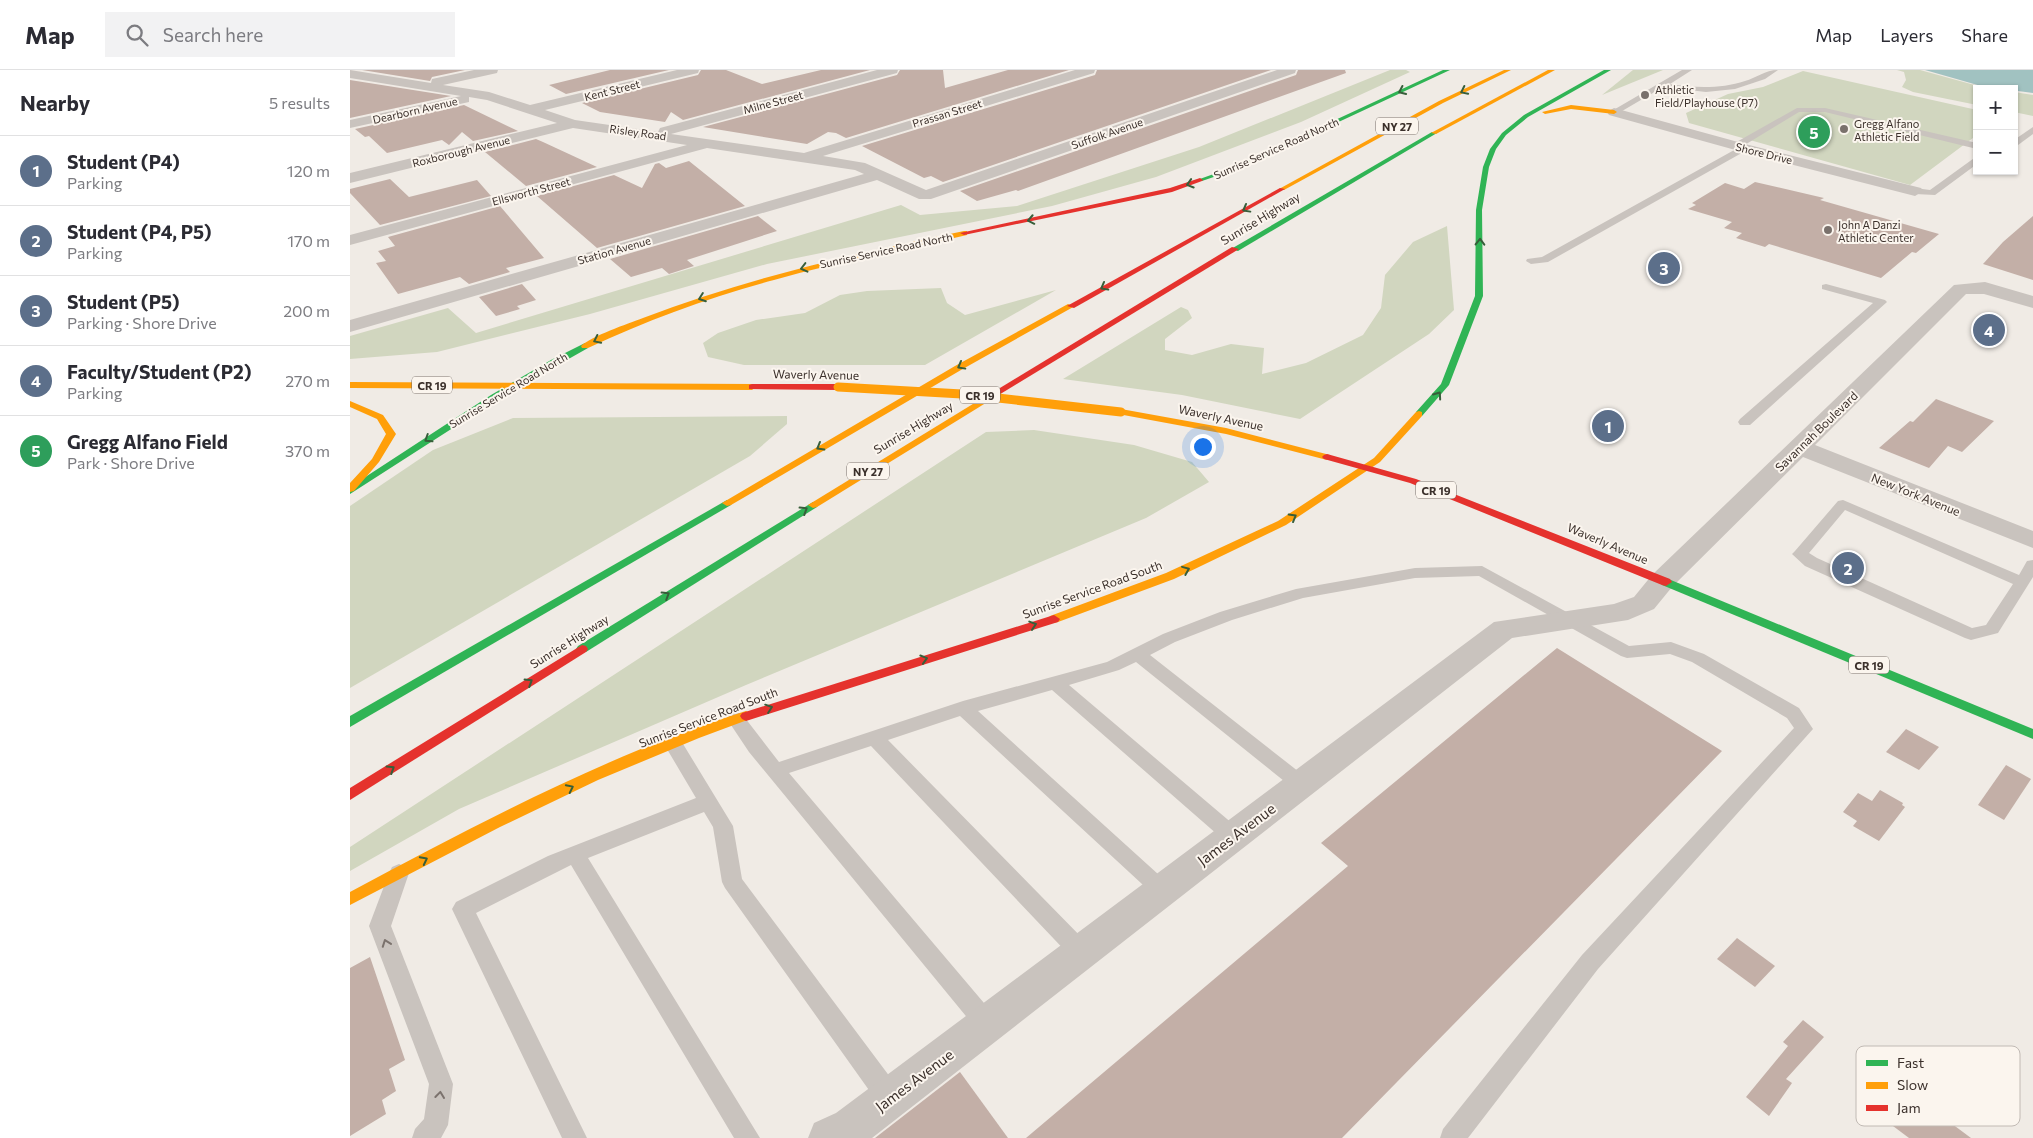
<!DOCTYPE html>
<html lang="en">
<head>
<meta charset="utf-8">
<style>
  :root { --surface:#fff; --page:#f2f2f3; --text:#2b2b33; --muted:#7c7c81; --line:#e1e1e2; --accent:#7a716c }
  body { margin:0; font-family:Commissioner,sans-serif; background:var(--page); color:var(--text) }
  .controls { position:absolute; right:15px; top:15px; display:grid; overflow:hidden; border-radius:0px; box-shadow:0 1px 4px #0004 }
  .controls button { width:45px; height:45px; display:grid; place-items:center; padding:0; border:0; border-bottom:1px solid var(--line); background:var(--surface); color:var(--text); font:25px sans-serif }
  .you { position:absolute; left:852px; top:376px; width:18px; height:18px; margin:-12px; border:4px solid #fff; border-radius:50%; background:#1a73e8; box-shadow:0 0 0 8px #1a73e833 }
  .badge { display:grid; place-items:center; width:32px; height:32px; border-radius:50%; background:var(--accent); color:#fff; font-size:16px; font-weight:700 }
  .pin { position:absolute; translate:-50% -50%; border:2px solid #fff; box-shadow:0 1px 5px #0006 }
  .list { margin:0; padding:0; list-style:none }
  h2 { display:flex; justify-content:space-between; align-items:center; height:65px; margin:0; padding:0 20px; font-size:21px }
  h2 small { font-size:16px; font-weight:400; color:var(--muted) }
  .list li { display:grid; grid-template-columns:32px 1fr auto; gap:15px; align-items:center; box-sizing:border-box; height:70px; padding:0 20px; border-top:1px solid var(--line) }
  .list b { display:block; font-size:19px; white-space:nowrap }
  .list p { margin:0; font-size:16px; white-space:nowrap; color:var(--muted) }
  .list em { font-size:16px; font-style:normal; color:var(--muted) }
  .icon { flex:none; width:28px; height:28px; fill:none; stroke:currentColor; stroke-width:2; stroke-linecap:round; stroke-linejoin:round }
  .map { position:relative; flex:none; width:1683px; height:1068px; overflow:hidden }
  header { display:flex; align-items:center; gap:30px; box-sizing:border-box; height:70px; padding:0 25px; background:var(--surface); border-bottom:1px solid var(--line) }
  header strong { font-size:24px }
  nav { display:flex; gap:28px; margin-inline-start:auto; font-size:18px }
  .search { width:350px; height:45px; background:var(--page); display:flex; align-items:center; gap:12px; box-sizing:border-box; padding:0 18px; border-radius:0px; color:var(--muted); font-size:19px }
  main { display:flex }
  aside { flex:1; background:var(--surface) }
  .map>svg:first-child { display:block }
</style>
</head>
<body>
<header>
<strong>Map</strong>
<div class="search"><svg class="icon" aria-label="search" viewBox="0 0 24 24"><circle cx="10" cy="10" r="6"/><path d="M15 15l6 6"/></svg>Search here</div>
<nav><a>Map</a><a>Layers</a><a>Share</a></nav>
</header>
<main>
<aside>
<h2>Nearby<small>5 results</small></h2>
<ul class="list">
<li><span class="badge" style="background:#5c6f8a">1</span><div><b>Student (P4)</b><p>Parking</p></div><em>120 m</em></li>
<li><span class="badge" style="background:#5c6f8a">2</span><div><b>Student (P4, P5)</b><p>Parking</p></div><em>170 m</em></li>
<li><span class="badge" style="background:#5c6f8a">3</span><div><b>Student (P5)</b><p>Parking · Shore Drive</p></div><em>200 m</em></li>
<li><span class="badge" style="background:#5c6f8a">4</span><div><b>Faculty/Student (P2)</b><p>Parking</p></div><em>270 m</em></li>
<li><span class="badge" style="background:#2e9e5b">5</span><div><b>Gregg Alfano Field</b><p>Park · Shore Drive</p></div><em>370 m</em></li>
</ul>
</aside>
<div class="map">
<svg width="1683" height="1068" viewBox="0 0 1683 1068">
  <rect width="100%" height="100%" fill="#f0ebe5"/>
  <g fill="#d1d6bf">
    <path d="M1040 0H1056L1060 2 951 52 806 107 702 136 417 194 240 244 87 282 0 289V266L98 238 126 263 551 135 570 145 667 136 849 77Z"/>
    <path d="M1283 0H1313L1252 25Z"/>
    <path d="M1547 0H1570L1639 19H1627V35L1563 22 1552 17 1556 10 1554 2Z"/>
    <path d="M1453 1 1627 40V65L1560 115 1339 53 1336 43 1378 24 1413 17Z"/>
    <path d="M1664 22 1683 25V46L1664 42Z"/>
    <path d="M1097 156 1104 240 1079 264 950 349 832 325 713 309 831 237 838 240 842 248 815 269V280L842 285 881 274 914 278 912 304 956 293 1013 265 1031 238 1035 205 1063 172Z"/>
    <path d="M591 218 597 233 615 245 706 220 575 295H394L358 287 353 273 368 263 406 250 455 243 490 225 517 221Z"/>
    <path d="M437 346V354L400 386 0 618V436L83 380 163 348Z"/>
    <path d="M684 360 784 375 842 392 859 412 796 448 396 615 109 739 0 801V777L636 362Z"/>
  </g>
  <path fill="#a1c2c1" d="M1575 0H1683V23L1631 16Z"/>
  <g fill="#c3afa7">
    <path d="M12 0H115L82 7 80 11Z"/>
    <path d="M260 0H319L216 24 199 15Z"/>
    <path d="M351 0H376L412 14 471 0H520L333 50 321 42 315 52 250 42 232 33 348 5Z"/>
    <path d="M550 0H593L595 18 658 0H719L496 68 486 63 478 62 457 74 353 57 547 5Z"/>
    <path d="M747 0H921L593 112 581 106 574 108 512 76 745 5Z"/>
    <path d="M948 0H995L996 3 668 121 666 120 627 131 610 121 946 5Z"/>
    <path d="M0 10 101 26 0 48Z"/>
    <path d="M114 35 168 61 123 71 112 62 99 75 92 70 37 83 19 66 15 67 5 59Z"/>
    <path d="M186 69 193 72 247 97 176 116 135 82Z"/>
    <path d="M339 91 395 136 247 178 187 126 264 105 292 118 305 94 309 93 316 98Z"/>
    <path d="M40 109 59 127 127 110 141 126 30 155 0 123V119Z"/>
    <path d="M1405 112 1474 128 1470 130 1589 164 1566 183 1562 182 1531 208 1419 174 1415 177 1386 168 1392 163 1374 158 1382 152 1338 139 1346 135 1342 133 1375 113 1394 119Z"/>
    <path d="M150 136 194 188 156 198 160 202 119 214 110 207 48 224 26 193 36 191 28 181 45 176 38 167Z"/>
    <path d="M408 146 427 161 337 190 344 196 319 204 312 198 281 207 260 189Z"/>
    <path d="M1683 146V210L1633 194 1653 172Z"/>
    <path d="M172 214 186 230 167 236 170 239 146 246 129 227Z"/>
    <path d="M1586 329 1644 351 1612 382 1598 376 1579 398 1529 378 1560 351 1563 352Z"/>
    <path d="M1207 578 1372 681 992 1068H676L998 796 971 773Z"/>
    <path d="M1556 659 1589 677 1569 700 1536 682Z"/>
    <path d="M1656 695 1681 709 1654 750 1628 735Z"/>
    <path d="M1530 720 1553 733 1552 735 1555 737 1529 771 1503 756 1507 751 1493 742 1508 723 1522 731Z"/>
    <path d="M1387 868 1425 896 1405 917 1367 889Z"/>
    <path d="M20 887 55 990 39 999 46 1021 32 1030 36 1044 0 1066V898Z"/>
    <path d="M1453 950 1474 967 1436 1009 1442 1013 1419 1046 1396 1027 1438 976 1433 972Z"/>
    <path d="M610 1002 658 1068H525Z"/>
    <path d="M1555 1019 1621 1068H1559L1535 1050Z"/>
  </g>
  <g fill="none" stroke-linecap="round" stroke-linejoin="round">
    <g fill="#c9c3be" fill-rule="evenodd">
      <path d="M1332 0H1342L1320 14C1344 18 1371 19 1395 11 1406 8 1415 0 1428 0L1415 9 1385 19 1356 22 1313 17 1267 44 1260 42Z"/>
      <path d="M1447 38H1475L1627 73V79L1475 42H1449L1393 76H1397V80L1198 192 1181 194 1176 191 1177 189 1192 187 1386 79 1383 78V74Z"/>
      <path d="M1683 57V64L1664 78V70Z"/>
      <path d="M1627 86V94L1585 125 1565 124 1560 121 1565 118 1580 120Z"/>
      <path d="M1476 214 1535 230 1537 232 1400 355H1390L1388 352 1390 349 1523 233 1472 219V215Z"/>
      <path d="M1493 430 1669 505 1677 491 1683 490V507L1648 563 1621 570 1615 568 1455 496 1442 484 1445 481 1488 431ZM1495 440 1663 514 1636 555 1622 558 1467 488 1459 483Z"/>
      <path d="M1132 496 1279 576 1321 572 1354 584 1449 638 1463 659 1248 899 1118 1068H1090L1093 1059 1232 885 1444 658 1437 648 1342 592 1320 584 1277 588 1271 586 1129 506 1065 508 953 528 882 550 825 572 800 585 958 709 961 714 958 719 951 722 944 719 786 592 769 600 719 615 890 760 893 766 890 772 883 774 876 772 702 620 628 641 819 814 822 820 819 826 812 829 805 826 610 646 538 670 739 875 742 882 739 889 731 892 723 889 521 676 439 703 645 946 649 954 645 962 637 965 629 962 399 682 377 649 380 644 386 642 392 644 429 692 613 631 757 592 813 564 870 542 946 519 1065 498Z"/>
      <path d="M323 667 330 669 383 756 392 809 549 1019 552 1028 549 1037 540 1040 531 1037 375 818 372 812 363 757 354 742 238 788 410 1068H384L221 795 126 843 237 1068H212L102 839 106 832 198 786 346 728 314 674 316 669Z"/>
      <path d="M49 794 56 797 59 803 41 856 103 1014 98 1055 91 1068H62L65 1059 74 1049 79 1014 19 856 39 803 42 797Z"/>
    </g>
    <g fill="#c9c3be" fill-rule="evenodd">
      <path d="M0 0 81 13 82 9 124 0H148L147 3 93 15 139 22 180 35 327 0H349L348 3 195 40 225 50 308 62 310 58 527 0H548L547 3 321 64 454 83 725 0H745L744 3 473 86 515 93 576 120 927 0H946L945 3 581 129H569L527 110 0 262V250L514 104 505 100 357 78 0 175V165L337 75 223 58 0 113V103L207 53 137 30 119 27V32L0 58V50L111 26 0 8Z"/>
      <path d="M1264 38 1399 75 1571 118 1573 121 1565 126 1389 81 1259 45 1257 42Z"/>
      <path d="M1635 212 1683 226V238L1634 224H1616L1465 375 1683 461V478L1453 387 1322 517 1304 539 1278 550 1162 568 522 1068H458L464 1053 486 1043 1144 552 1264 534 1284 527 1302 505 1604 215Z"/>
    </g>
    <g fill="#30b455" fill-rule="evenodd">
      <path d="M1093 0H1100L890 98 852 111 847 110 886 96Z"/>
      <path d="M1254 0H1261L1178 47 1156 65 1146 79 1139 97 1132 140 1133 226 1099 315 1072 346H1066V342L1091 314 1125 226 1126 140 1133 97 1140 79 1152 63 1174 45Z"/>
      <path d="M1082 62 1087 63 888 181 881 179Z"/>
      <path d="M235 273 238 274V278L148 329 0 424V417L141 325 201 290Z"/>
      <path d="M377 430 382 433 381 435 0 657V646Z"/>
      <path d="M463 432 468 435 467 437 236 582H228L226 579 228 576Z"/>
      <path d="M1316 508 1683 659V669L1312 515 1310 512Z"/>
    </g>
    <g fill="#ff9f0a" fill-rule="evenodd">
      <path d="M1154 0H1161L1093 33 934 120 929 119 1089 31Z"/>
      <path d="M1198 0H1205L1086 64 1081 63Z"/>
      <path d="M1221 35 1264 40 1267 42 1264 44 1221 39 1195 44 1192 42Z"/>
      <path d="M614 161H617V165C552 180 487 192 424 210 360 227 298 250 238 278H232L231 276C242 266 277 254 293 248 397 208 505 184 614 161Z"/>
      <path d="M718 234 725 236 611 300 381 435 377 436 372 433 605 296Z"/>
      <path d="M0 312 402 314 406 317 402 320 0 318Z"/>
      <path d="M649 318 652 319V323L467 437 463 438 458 435Z"/>
      <path d="M0 331 33 345 46 364 29 392 4 421 0 422V413L22 389 36 364 27 349 0 337Z"/>
      <path d="M771 339 876 358 980 385 982 387 977 390 876 364 768 344 766 342Z"/>
      <path d="M1069 341 1072 342V346L1030 392 936 455 824 509 708 552 704 553 698 549 700 546 816 503 928 451 1024 388 1066 342Z"/>
      <path d="M396 641 400 643 402 646 400 649 349 668 248 710 150 757 0 835V822C128 754 258 684 396 641Z"/>
    </g>
    <g fill="#e5322d" fill-rule="evenodd">
      <path d="M850 108 853 110 852 111 822 122 614 165 610 163 820 118Z"/>
      <path d="M930 118 935 119 724 238 717 236Z"/>
      <path d="M882 177 889 179 652 323 649 324 645 321Z"/>
      <path d="M402 314H488L492 317 488 320 399 319V315Z"/>
      <path d="M977 384 1066 409 1320 509 1322 512 1316 516 1312 515 1060 413 974 389 972 387 974 385Z"/>
      <path d="M704 545 710 549 708 552 396 651 392 649 390 646 392 643Z"/>
      <path d="M232 575 236 576 238 579 236 582 0 730V718Z"/>
    </g>
    <path stroke="#ff9f0a" stroke-width="9" d="M488 317 612 324 771 342"/>
  </g>
  <defs><path id="oneway-chevron" d="M-2-3.5L2.5 0L-2 3.5" fill="none" stroke-width="1.6" stroke-linecap="round" stroke-linejoin="round" transform="scale(1.25)"/></defs>
  <g stroke="#375e3a">
    <use href="#oneway-chevron" transform="translate(1052 21) rotate(155)"/>
    <use href="#oneway-chevron" transform="translate(1114 21) rotate(154)"/>
    <use href="#oneway-chevron" transform="translate(840 114) rotate(163)"/>
    <use href="#oneway-chevron" transform="translate(896 139) rotate(151)"/>
    <use href="#oneway-chevron" transform="translate(681 150) rotate(169)"/>
    <use href="#oneway-chevron" transform="translate(1130 172) rotate(-89)"/>
    <use href="#oneway-chevron" transform="translate(454 198) rotate(166)"/>
    <use href="#oneway-chevron" transform="translate(754 217) rotate(151)"/>
    <use href="#oneway-chevron" transform="translate(352 228) rotate(160)"/>
    <use href="#oneway-chevron" transform="translate(247 270) rotate(154)"/>
    <use href="#oneway-chevron" transform="translate(611 296) rotate(151)"/>
    <use href="#oneway-chevron" transform="translate(1088 325) rotate(-55)"/>
    <use href="#oneway-chevron" transform="translate(78 369) rotate(147)"/>
    <use href="#oneway-chevron" transform="translate(470 377) rotate(150)"/>
    <use href="#oneway-chevron" transform="translate(454 440) rotate(-32)"/>
    <use href="#oneway-chevron" transform="translate(943 447) rotate(-30)"/>
    <use href="#oneway-chevron" transform="translate(836 500) rotate(-22)"/>
    <use href="#oneway-chevron" transform="translate(316 525) rotate(-32)"/>
    <use href="#oneway-chevron" transform="translate(683 555) rotate(-18)"/>
    <use href="#oneway-chevron" transform="translate(574 589) rotate(-17)"/>
    <use href="#oneway-chevron" transform="translate(179 612) rotate(-32)"/>
    <use href="#oneway-chevron" transform="translate(419 638) rotate(-19)"/>
    <use href="#oneway-chevron" transform="translate(41 699) rotate(-32)"/>
    <use href="#oneway-chevron" transform="translate(220 718) rotate(-26)"/>
    <use href="#oneway-chevron" transform="translate(74 790) rotate(-27)"/>
  </g>
  <g stroke="#7b726d">
    <use href="#oneway-chevron" transform="translate(36 873) rotate(-110)"/>
    <use href="#oneway-chevron" transform="translate(90 1025) rotate(-83)"/>
  </g>
  <g fill="#7a716c" stroke="#fbf5ee" stroke-width="2">
    <circle cx="1295" cy="25" r="5"/>
    <circle cx="1494" cy="59" r="5"/>
    <circle cx="1478" cy="160" r="5"/>
  </g>
  <g text-anchor="middle" dominant-baseline="central" stroke-width="4" stroke-linejoin="round" paint-order="stroke">
    <g font-size="11" fill="#3b302b" stroke="#fbf5ee" text-anchor="start">
      <text x="1305" y="19">Athletic<tspan x="1305" dy="13">Field/Playhouse (P7)</tspan></text>
      <text x="1504" y="53">Gregg Alfano<tspan x="1504" dy="13">Athletic Field</tspan></text>
      <text x="1488" y="154">John A Danzi<tspan x="1488" dy="13">Athletic Center</tspan></text>
    </g>
    <g font-size="11" fill="#3b302b" stroke="#fbf5ee">
      <text transform="translate(262 20) rotate(-14)">Kent Street</text>
      <text transform="translate(423 32) rotate(-15)">Milne Street</text>
      <text transform="translate(65 40) rotate(-13)">Dearborn Avenue</text>
      <text transform="translate(597 43) rotate(-17)">Prassan Street</text>
      <text transform="translate(288 62) rotate(8)">Risley Road</text>
      <text transform="translate(757 63) rotate(-19)">Suffolk Avenue</text>
      <text transform="translate(926 78) rotate(-24)">Sunrise Service Road North</text>
      <text transform="translate(111 81) rotate(-14)">Roxborough Avenue</text>
      <text transform="translate(1414 83) rotate(14)">Shore Drive</text>
      <text transform="translate(181 121) rotate(-15)">Ellsworth Street</text>
      <text transform="translate(264 180) rotate(-16)">Station Avenue</text>
      <text transform="translate(536 180) rotate(-12)">Sunrise Service Road North</text>
      <text transform="translate(158 320) rotate(-31)">Sunrise Service Road North</text>
    </g>
    <g fill="#fbf5ee" stroke="#756b66" stroke-width="1">
      <rect x="1026" y="47.5" width="42" height="17" rx="4"/>
      <rect x="62" y="306.5" width="40" height="17" rx="4"/>
      <rect x="610" y="316.5" width="40" height="17" rx="4"/>
      <rect x="497" y="392.5" width="42" height="17" rx="4"/>
      <rect x="1066" y="411.5" width="40" height="17" rx="4"/>
      <rect x="1499" y="586.5" width="40" height="17" rx="4"/>
    </g>
    <g font-size="11" font-weight="bold" fill="#3b302b">
      <text x="1047" y="56">NY 27</text>
      <text x="82" y="315">CR 19</text>
      <text x="630" y="325">CR 19</text>
      <text x="518" y="401">NY 27</text>
      <text x="1086" y="420">CR 19</text>
      <text x="1519" y="595">CR 19</text>
    </g>
    <g font-size="12" fill="#3b302b" stroke="#fbf5ee">
      <text transform="translate(910 148) rotate(-31)">Sunrise Highway</text>
      <text transform="translate(466 304) rotate(1)">Waverly Avenue</text>
      <text transform="translate(871 347) rotate(12)">Waverly Avenue</text>
      <text transform="translate(563 357) rotate(-31)">Sunrise Highway</text>
      <text transform="translate(1466 361) rotate(-44)">Savannah Boulevard</text>
      <text transform="translate(1566 424) rotate(22)">New York Avenue</text>
      <text transform="translate(1258 473) rotate(23)">Waverly Avenue</text>
      <text transform="translate(742 519) rotate(-20)">Sunrise Service Road South</text>
      <text transform="translate(219 571) rotate(-32)">Sunrise Highway</text>
      <text transform="translate(358 647) rotate(-21)">Sunrise Service Road South</text>
    </g>
    <g font-size="15" fill="#3b302b" stroke="#fbf5ee">
      <text transform="translate(886 764) rotate(-37)">James Avenue</text>
      <text transform="translate(564 1010) rotate(-37)">James Avenue</text>
    </g>
  </g>
  <rect x="1506" y="976" width="164" height="80" rx="8" fill="#fbf5ee" stroke="#c1bab4" stroke-width="1"/>
  <rect x="1516" y="990" width="22" height="6" fill="#30b455"/>
  <rect x="1516" y="1012" width="22" height="7" fill="#ff9f0a"/>
  <rect x="1516" y="1035" width="22" height="6" fill="#e5322d"/>
  <g font-size="14" fill="#3b302b">
    <text x="1547" y="998">Fast</text>
    <text x="1547" y="1020">Slow</text>
    <text x="1547" y="1043">Jam</text>
  </g>
</svg>
<div class="controls">
<button>+</button>
<button>−</button>
</div>
<div class="you"></div>
<div class="pin badge" style="left:1258px;top:356px;background:#5c6f8a">1</div>
<div class="pin badge" style="left:1498px;top:498px;background:#5c6f8a">2</div>
<div class="pin badge" style="left:1314px;top:198px;background:#5c6f8a">3</div>
<div class="pin badge" style="left:1639px;top:260px;background:#5c6f8a">4</div>
<div class="pin badge" style="left:1464px;top:62px;background:#2e9e5b">5</div>
</div>
</main>
</body>
</html>
